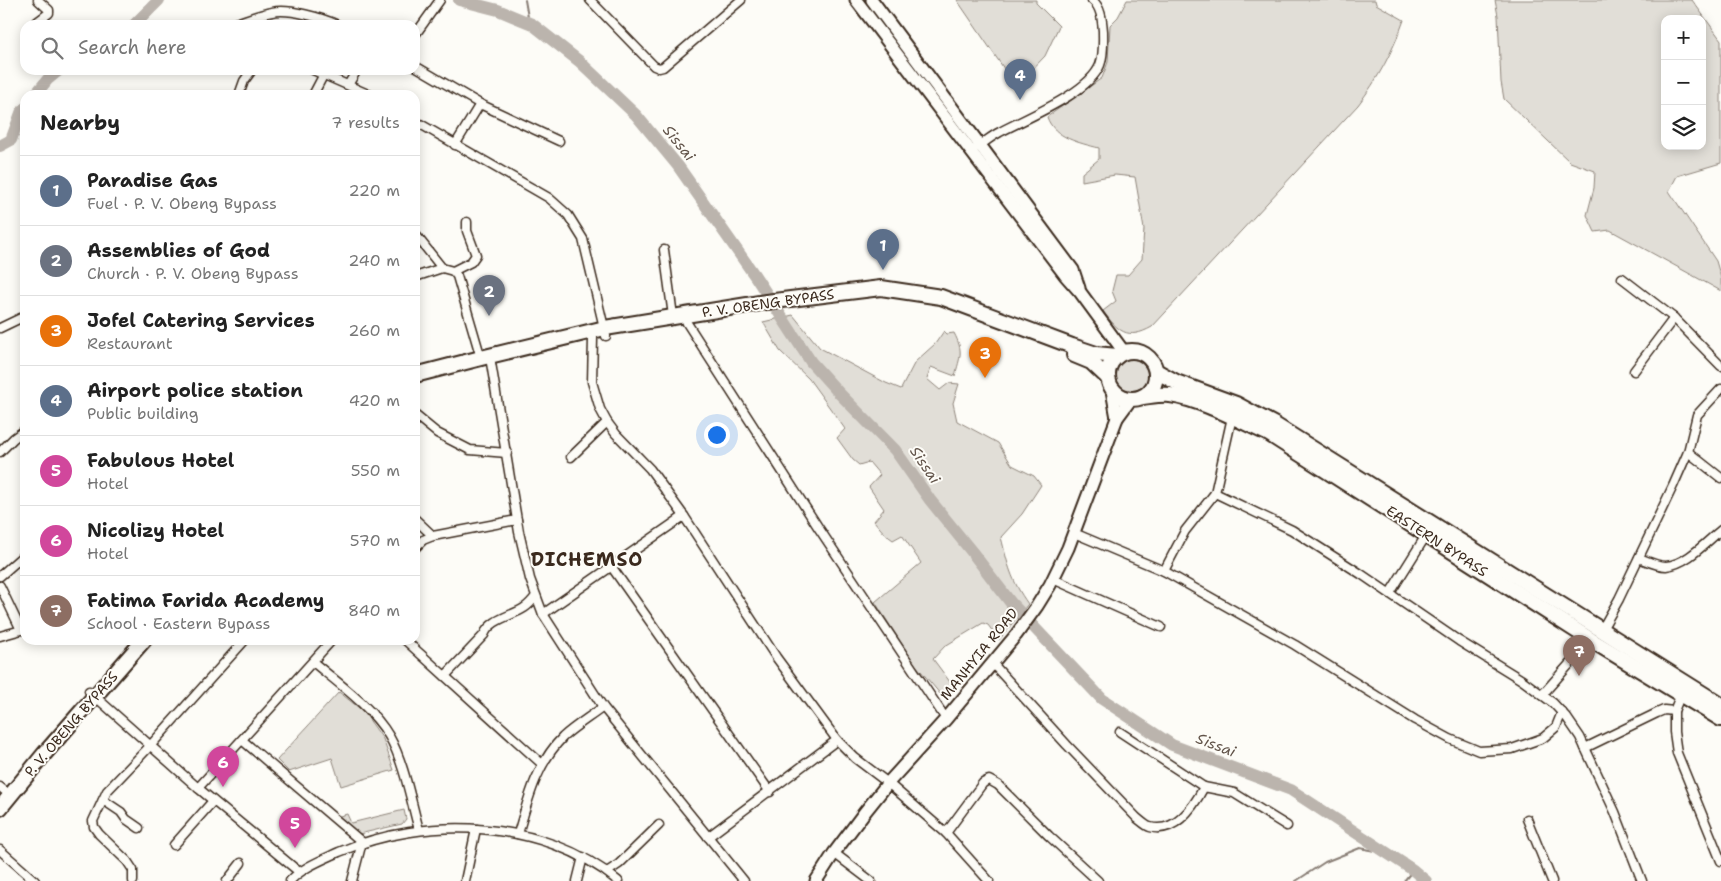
<!DOCTYPE html>
<html lang="en">
<head>
<meta charset="utf-8">
<style>
  :root { --surface:#fff; --page:#f6f6f6; --text:#222; --muted:#767676; --line:#e0e0e0; --accent:#0f766e }
  body { margin:0; font-family:"Shantell Sans",sans-serif; background:var(--page); color:var(--text) }
  .controls { position:absolute; right:15px; top:15px; display:grid; overflow:hidden; border-radius:10px; box-shadow:0 2px 12px #0003 }
  .controls button { width:45px; height:45px; display:grid; place-items:center; padding:0; border:0; border-bottom:1px solid var(--line); background:var(--surface); color:var(--text); font:25px sans-serif }
  .you { position:absolute; left:716px; top:434px; width:18px; height:18px; margin:-12px; border:4px solid #fff; border-radius:50%; background:#1a73e8; box-shadow:0 0 0 8px #1a73e833 }
  .badge { display:grid; place-items:center; width:32px; height:32px; border-radius:50%; background:var(--accent); color:#fff; font-size:16px; font-weight:700 }
  .pin { position:absolute; translate:-50% -41px; filter:drop-shadow(0 1px 2px #0008) }
  .pin::after { content:''; position:absolute; top:26px; width:18px; height:15px; background:inherit; clip-path:polygon(0 0,100% 0,50% 100%) }
  .list { margin:0; padding:0; list-style:none }
  h2 { display:flex; justify-content:space-between; align-items:center; height:65px; margin:0; padding:0 20px; font-size:21px }
  h2 small { font-size:16px; font-weight:400; color:var(--muted) }
  .list li { display:grid; grid-template-columns:32px 1fr auto; gap:15px; align-items:center; box-sizing:border-box; height:70px; padding:0 20px; border-top:1px solid var(--line) }
  .list b { display:block; font-size:19px; white-space:nowrap }
  .list p { margin:0; font-size:16px; white-space:nowrap; color:var(--muted) }
  .list em { font-size:16px; font-style:normal; color:var(--muted) }
  .icon { flex:none; width:28px; height:28px; fill:none; stroke:currentColor; stroke-width:2; stroke-linecap:round; stroke-linejoin:round }
  .map { position:relative; flex:none; width:1721px; height:881px; overflow:hidden }
  .search { position:absolute; background:var(--surface); box-shadow:0 2px 12px #0003; left:20px; top:20px; width:400px; height:55px; display:flex; align-items:center; gap:12px; box-sizing:border-box; padding:0 18px; border-radius:15px; color:var(--muted); font-size:19px }
  .panel { position:absolute; background:var(--surface); box-shadow:0 2px 12px #0003; left:20px; top:90px; width:400px; height:555px; border-radius:15px }
  .map>svg:first-child { display:block }
</style>
</head>
<body>
<div class="map">
<svg width="1721" height="881" viewBox="0 0 1721 881">
  <rect width="100%" height="100%" fill="#fdfcf7"/>
  <filter id="ink" filterUnits="userSpaceOnUse"><feTurbulence type="fractalNoise" baseFrequency=".02" numOctaves="2"/><feDisplacementMap in="SourceGraphic" scale="10" xChannelSelector="R" yChannelSelector="G"/><feConvolveMatrix kernelMatrix="1 2 1 2 8 2 1 2 1" color-interpolation-filters="sRGB"/></filter>
  <g filter="url(#ink)">
    <g fill="#e1ded7" stroke="#8e847a" fill-rule="evenodd">
      <path d="M957 0H1036V3L1059 26 1045 56 1024 78 1007 73Z"/>
      <path d="M1127 0H1375L1376 4 1404 20C1393 51 1378 79 1358 105L1152 327C1127 341 1118 331 1103 311L1116 301 1112 291 1116 275H1128L1142 259 1144 229 1135 177 1115 175 1082 181V173L1099 159V148C1080 143 1054 138 1047 117L1102 78 1108 62 1110 25 1118 17Z"/>
      <path d="M1495 0H1692L1721 40V163L1677 176 1669 191 1716 261 1721 278V291L1610 230 1595 232 1587 215 1594 188 1595 171 1570 162 1504 99 1501 82 1498 16ZM1665 19H1702V146H1665Z"/>
      <path d="M793 315 820 348 886 383 901 389 915 362 935 344 944 331 947 334 954 333C964 352 960 356 955 376L931 367 927 379 940 390 949 383 959 384 953 403 957 421 998 443 1012 465 1034 476 1041 485 1022 514 1001 537C1008 565 1011 580 1028 604L999 640 988 625 983 623 945 646 933 659 953 686 941 695 915 664 875 602 921 563 902 535 893 540 885 534 874 521 884 509 869 487 880 475 869 462 859 465 853 460 837 438 845 429 809 379 780 351 763 322Z"/>
      <circle cx="1130" cy="377" r="18"/>
      <path d="M339 692 363 711 383 739 394 770 341 786 332 758 289 772 277 760Z"/>
      <path d="M404 810 406 819 402 824 359 834 349 830 336 817 347 814 351 823Z"/>
    </g>
    <g fill="none" stroke-linecap="round" stroke-linejoin="round">
      <g stroke="#887d74" stroke-width="2">
        <path d="M525 0 529 23"/>
        <path d="M1296 881 1325 862 1360 848 1386 853"/>
        <path d="M1404 881 1413 870"/>
      </g>
      <g stroke="#bbb4ad" stroke-width="12">
        <path d="M459 0 498 10 532 24 579 61 636 115 678 166 755 276 811 362 839 393 895 450 930 500 972 552 1011 603 1102 699 1172 745 1291 790 1413 870 1426 881"/>
        <path d="M134 25 159 0"/>
        <path d="M35 95 48 79 59 70"/>
        <path d="M0 146 11 140 21 113 25 108"/>
      </g>
      <defs>
        <g id="street">
          <path d="M590 0 654 66 659 68 663 67 741 0"/>
          <path d="M37 22 49 13V10L38 0"/>
          <path d="M229 25C243 21 257 15 272 12 289 8 322 18 338 25"/>
          <path d="M415 35 440 0"/>
          <path d="M415 66 480 104 559 141"/>
          <path d="M313 70 370 95"/>
          <path d="M348 85 357 70"/>
          <path d="M239 95 244 81 252 70"/>
          <path d="M313 95 324 74"/>
          <path d="M415 121 549 198 568 215 583 239 606 336"/>
          <path d="M455 145 480 104"/>
          <path d="M977 147C985 142 992 136 1000 132 1026 118 1089 93 1100 65 1104 55 1103 41 1103 31 1102 19 1101 7 1092 0"/>
          <path d="M415 234 442 268"/>
          <path d="M664 250 673 316"/>
          <path d="M453 271 471 262 476 255 467 231V222"/>
          <path d="M415 277 442 268 453 271 457 276 481 358"/>
          <path d="M1622 278 1674 318 1721 366"/>
          <path d="M687 323 818 527 946 719"/>
          <path d="M0 328 25 316"/>
          <path d="M593 338 592 382 600 409 607 422 616 434 650 469 684 516 776 657 837 740 855 758 888 783 946 833 989 881"/>
          <path d="M491 363 519 532 530 579 543 614 603 707 744 881"/>
          <path d="M1634 371 1674 318"/>
          <path d="M415 415 437 433 470 450 507 453"/>
          <path d="M0 452 14 438 25 430"/>
          <path d="M1688 452 1721 478"/>
          <path d="M571 457 607 422"/>
          <path d="M1215 493 1292 530 1361 574 1459 641 1522 680 1553 703 1567 718 1580 737 1615 812 1642 881"/>
          <path d="M415 519 433 536"/>
          <path d="M1074 533 1164 571 1295 645 1415 720 1450 739 1479 751 1512 749 1543 738 1556 727 1562 712"/>
          <path d="M415 548 423 540 433 536 517 520"/>
          <path d="M1639 558C1647 561 1657 566 1666 566 1687 564 1706 542 1721 530"/>
          <path d="M611 566 770 792"/>
          <path d="M1164 571 1185 531 1215 493 1232 417"/>
          <path d="M0 576 25 554"/>
          <path d="M1053 579 1161 627"/>
          <path d="M0 586 21 630"/>
          <path d="M1390 593 1427 534"/>
          <path d="M543 614 684 516"/>
          <path d="M1601 631 1619 599 1673 486 1688 452 1697 415 1721 389"/>
          <path d="M0 636 25 629"/>
          <path d="M405 640 542 764"/>
          <path d="M313 662C338 683 372 707 389 736 404 762 411 801 419 830"/>
          <path d="M992 663 1067 745 1137 818C1141 821 1146 826 1150 827 1176 834 1194 806 1204 787L1234 793 1287 826"/>
          <path d="M445 676 484 635C490 619 512 616 524 608 529 605 533 600 536 596"/>
          <path d="M89 691 198 788 298 871"/>
          <path d="M1681 694 1674 711V732L1677 753 1721 861"/>
          <path d="M1542 695 1591 640"/>
          <path d="M1120 732 1204 787"/>
          <path d="M242 740 362 842 352 881"/>
          <path d="M1585 748 1657 713 1664 710 1674 711"/>
          <path d="M0 787 5 791"/>
          <path d="M198 788 332 640"/>
          <path d="M103 800 121 812 126 819 139 828"/>
          <path d="M1527 819 1552 881"/>
          <path d="M946 833 983 783 989 780 998 785 1049 836 1098 881"/>
          <path d="M518 834C528 799 537 763 563 737 575 726 590 717 603 707"/>
          <path d="M708 837 837 740"/>
          <path d="M174 845 213 801"/>
          <path d="M0 850 35 881"/>
          <path d="M834 853 871 881"/>
          <path d="M607 872 619 864 659 825"/>
          <path d="M133 881V870L127 861 99 834 94 827 93 821 107 791 150 746 245 640"/>
          <path d="M227 881 241 863"/>
          <path d="M290 881C303 867 322 860 339 852 425 815 544 819 618 881"/>
          <path d="M465 881 476 829"/>
          <path d="M577 881 583 857"/>
        </g>
        <g id="secondary">
          <path d="M856 0 1065 275 1080 292 1124 352"/>
          <path d="M872 0 1073 270 1079 288"/>
          <path d="M1111 385 1117 418"/>
          <path d="M816 881 834 853 864 813 888 783 946 719 1016 635 1037 606 1050 585 1068 548 1117 418 1131 399"/>
        </g>
        <g id="highway">
          <circle cx="1132" cy="375" r="24"/>
          <path d="M1074 355 1091 362 1108 378"/>
          <path d="M1156 371 1176 382 1236 404 1275 425 1721 705"/>
          <path d="M415 375 481 358 605 328 766 302 881 288 941 297 1072 346 1096 354 1117 356"/>
          <path d="M1142 397C1151 396 1161 394 1170 395 1201 399 1240 421 1269 434L1591 640 1721 719"/>
          <path d="M0 808 45 753 144 640"/>
        </g>
      </defs>
      <use href="#street" stroke="#3b2a1e" stroke-width="11"/>
      <use href="#secondary" stroke="#3b2a1e" stroke-width="15"/>
      <use href="#highway" stroke="#3b2a1e" stroke-width="18"/>
      <use href="#street" stroke="#fdfcf7" stroke-width="8"/>
      <use href="#secondary" stroke="#fdfcf7" stroke-width="11"/>
      <use href="#highway" stroke="#fdfcf7" stroke-width="14"/>
    </g>
  </g>
  <g text-anchor="middle" dominant-baseline="central" stroke-width="4" stroke-linejoin="round" paint-order="stroke">
    <g font-size="14" fill="#3b2a1e" stroke="#fdfcf7">
      <text transform="translate(768 303) rotate(-8)">P. V. OBENG BYPASS</text>
      <text transform="translate(1437 541) rotate(33)">EASTERN BYPASS</text>
      <text transform="translate(979 654) rotate(-51)">MANHYIA ROAD</text>
      <text transform="translate(71 724) rotate(-49)">P. V. OBENG BYPASS</text>
    </g>
    <g font-size="15" font-style="italic" fill="#615349" stroke="#fdfcf7">
      <text transform="translate(679 143) rotate(51)">Sissai</text>
      <text transform="translate(925 465) rotate(56)">Sissai</text>
      <text transform="translate(1216 745) rotate(21)">Sissai</text>
    </g>
    <g font-size="19" font-weight="bold" letter-spacing="1" fill="#3b2a1e" stroke="#fdfcf7">
      <text x="587" y="559">DICHEMSO</text>
    </g>
  </g>
</svg>
<div class="controls">
<button>+</button>
<button>−</button>
<button><svg class="icon" aria-label="layers" viewBox="0 0 24 24"><path d="M12 4l9 5-9 5-9-5zM3 14l9 5 9-5"/></svg></button>
</div>
<div class="you"></div>
<div class="pin badge" style="left:883px;top:270px;background:#5c6f8a">1</div>
<div class="pin badge" style="left:489px;top:316px;background:#6b7280">2</div>
<div class="pin badge" style="left:985px;top:378px;background:#e8710a">3</div>
<div class="pin badge" style="left:1020px;top:100px;background:#5c6f8a">4</div>
<div class="pin badge" style="left:295px;top:848px;background:#d1479c">5</div>
<div class="pin badge" style="left:223px;top:787px;background:#d1479c">6</div>
<div class="pin badge" style="left:1579px;top:676px;background:#8d6e63">7</div>
<div class="search"><svg class="icon" aria-label="search" viewBox="0 0 24 24"><circle cx="10" cy="10" r="6"/><path d="M15 15l6 6"/></svg>Search here</div>
<section class="panel">
<h2>Nearby<small>7 results</small></h2>
<ul class="list">
<li><span class="badge" style="background:#5c6f8a">1</span><div><b>Paradise Gas</b><p>Fuel · P. V. Obeng Bypass</p></div><em>220 m</em></li>
<li><span class="badge" style="background:#6b7280">2</span><div><b>Assemblies of God</b><p>Church · P. V. Obeng Bypass</p></div><em>240 m</em></li>
<li><span class="badge" style="background:#e8710a">3</span><div><b>Jofel Catering Services</b><p>Restaurant</p></div><em>260 m</em></li>
<li><span class="badge" style="background:#5c6f8a">4</span><div><b>Airport police station</b><p>Public building</p></div><em>420 m</em></li>
<li><span class="badge" style="background:#d1479c">5</span><div><b>Fabulous Hotel</b><p>Hotel</p></div><em>550 m</em></li>
<li><span class="badge" style="background:#d1479c">6</span><div><b>Nicolizy Hotel</b><p>Hotel</p></div><em>570 m</em></li>
<li><span class="badge" style="background:#8d6e63">7</span><div><b>Fatima Farida Academy</b><p>School · Eastern Bypass</p></div><em>840 m</em></li>
</ul>
</section>
</div>
</body>
</html>
